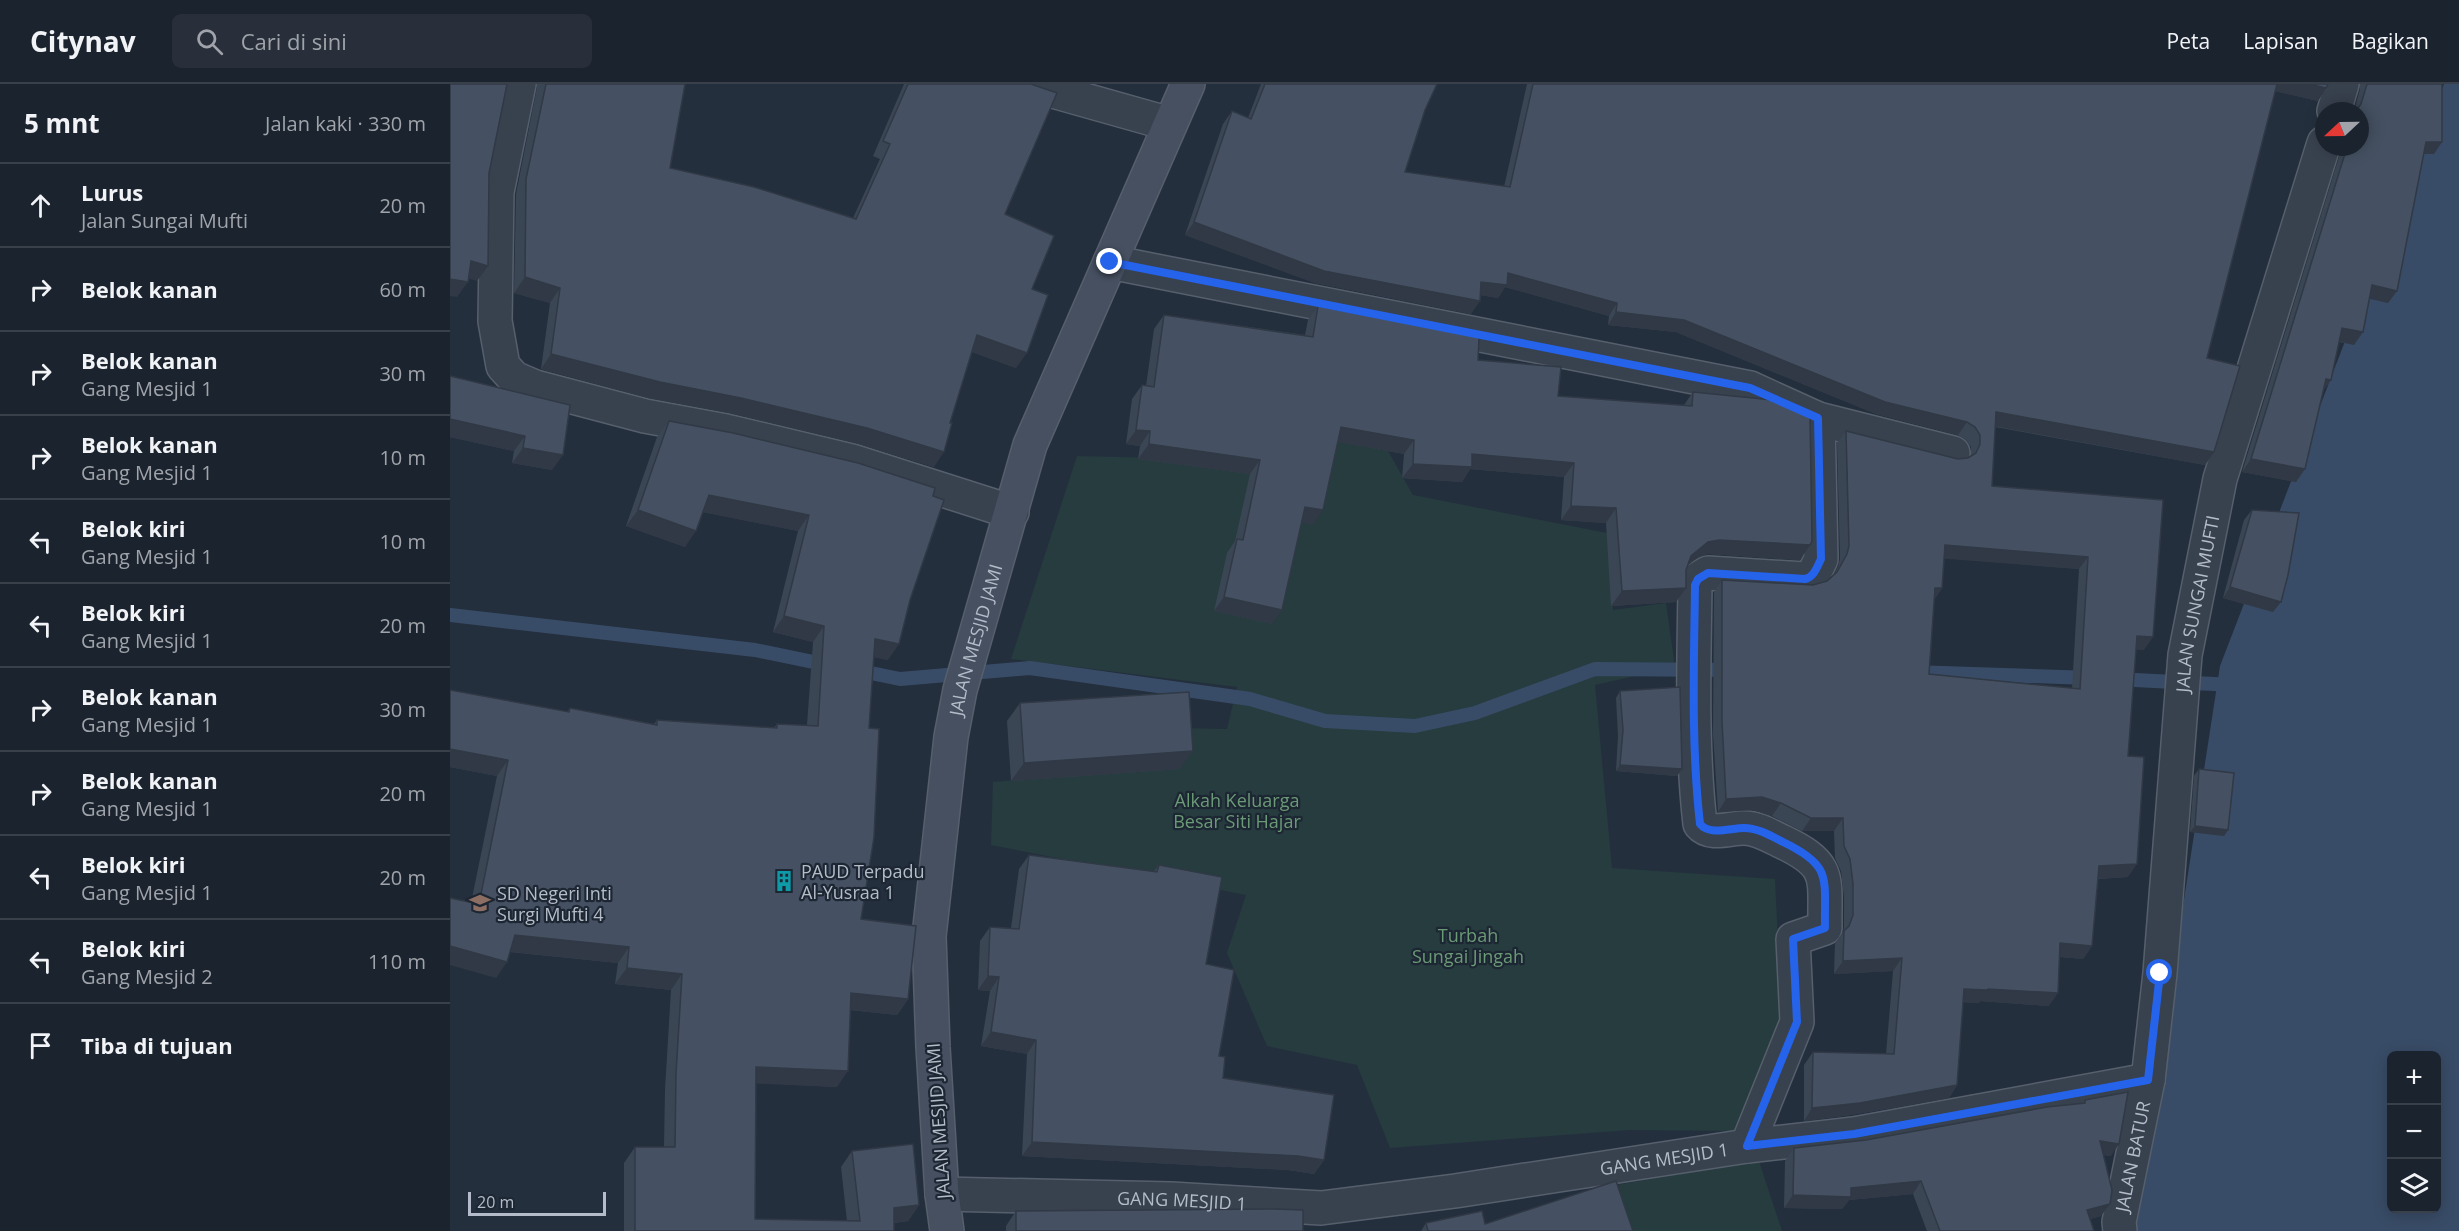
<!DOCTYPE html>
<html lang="id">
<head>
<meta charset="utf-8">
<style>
  :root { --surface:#1b232e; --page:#282f3a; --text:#f1f3f6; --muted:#a0a4aa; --line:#39404a }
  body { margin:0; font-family:"Open Sans",sans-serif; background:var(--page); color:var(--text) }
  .controls { position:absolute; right:18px; bottom:18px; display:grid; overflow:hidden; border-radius:9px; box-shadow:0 3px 15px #0003 }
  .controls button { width:54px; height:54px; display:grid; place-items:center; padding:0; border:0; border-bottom:2px solid var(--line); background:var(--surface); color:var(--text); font:30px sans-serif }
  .compass { position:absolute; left:1865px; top:18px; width:54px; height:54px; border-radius:50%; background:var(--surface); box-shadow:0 3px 15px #0003; rotate:248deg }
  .scale { position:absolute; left:18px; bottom:15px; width:138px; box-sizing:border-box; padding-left:6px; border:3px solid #b4bcc9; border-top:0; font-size:16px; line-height:21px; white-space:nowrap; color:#b4bcc9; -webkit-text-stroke:4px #1d2633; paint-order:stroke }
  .stop { position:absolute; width:18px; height:18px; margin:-14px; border:4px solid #2563eb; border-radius:50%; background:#fff }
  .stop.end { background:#2563eb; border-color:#fff; box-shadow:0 2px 6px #0008 }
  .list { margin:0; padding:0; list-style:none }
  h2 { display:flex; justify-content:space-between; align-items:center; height:78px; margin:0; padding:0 24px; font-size:26px }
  h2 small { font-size:20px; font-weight:400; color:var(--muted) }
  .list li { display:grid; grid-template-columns:39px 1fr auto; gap:18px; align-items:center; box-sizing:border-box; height:84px; padding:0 24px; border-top:2px solid var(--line) }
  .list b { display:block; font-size:22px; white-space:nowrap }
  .list p { margin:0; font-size:20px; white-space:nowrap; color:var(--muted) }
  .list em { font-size:20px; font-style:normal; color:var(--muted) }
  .icon { flex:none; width:33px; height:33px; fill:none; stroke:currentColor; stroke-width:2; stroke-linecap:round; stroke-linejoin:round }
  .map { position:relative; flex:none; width:2009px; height:1147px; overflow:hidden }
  header { display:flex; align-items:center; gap:36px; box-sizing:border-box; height:84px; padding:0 30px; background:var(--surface); border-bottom:2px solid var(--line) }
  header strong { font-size:28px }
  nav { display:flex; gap:33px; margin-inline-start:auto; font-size:21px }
  .search { width:420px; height:54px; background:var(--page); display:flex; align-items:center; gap:15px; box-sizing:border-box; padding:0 21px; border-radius:9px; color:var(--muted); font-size:22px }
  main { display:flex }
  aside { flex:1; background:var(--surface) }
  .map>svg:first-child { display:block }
</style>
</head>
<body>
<header>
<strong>Citynav</strong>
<div class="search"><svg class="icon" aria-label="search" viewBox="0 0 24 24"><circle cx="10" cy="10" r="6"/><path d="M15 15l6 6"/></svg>Cari di sini</div>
<nav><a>Peta</a><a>Lapisan</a><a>Bagikan</a></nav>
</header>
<main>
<aside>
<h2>5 mnt<small>Jalan kaki · 330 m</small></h2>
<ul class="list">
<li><svg class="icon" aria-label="ahead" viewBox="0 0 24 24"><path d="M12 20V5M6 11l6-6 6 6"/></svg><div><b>Lurus</b><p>Jalan Sungai Mufti</p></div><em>20 m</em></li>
<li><svg class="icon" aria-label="right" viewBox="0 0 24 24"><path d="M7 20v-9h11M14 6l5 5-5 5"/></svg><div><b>Belok kanan</b></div><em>60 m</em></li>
<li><svg class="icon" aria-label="right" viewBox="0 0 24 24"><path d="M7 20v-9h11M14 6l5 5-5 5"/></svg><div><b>Belok kanan</b><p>Gang Mesjid 1</p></div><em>30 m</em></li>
<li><svg class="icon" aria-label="right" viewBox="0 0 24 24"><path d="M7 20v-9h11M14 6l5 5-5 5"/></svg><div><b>Belok kanan</b><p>Gang Mesjid 1</p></div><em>10 m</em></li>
<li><svg class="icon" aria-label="left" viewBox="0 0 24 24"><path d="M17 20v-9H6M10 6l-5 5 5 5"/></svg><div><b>Belok kiri</b><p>Gang Mesjid 1</p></div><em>10 m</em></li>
<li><svg class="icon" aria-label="left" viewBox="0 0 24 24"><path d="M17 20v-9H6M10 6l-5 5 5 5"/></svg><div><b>Belok kiri</b><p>Gang Mesjid 1</p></div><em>20 m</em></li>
<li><svg class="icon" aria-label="right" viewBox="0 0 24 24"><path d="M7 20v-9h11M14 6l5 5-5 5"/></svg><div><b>Belok kanan</b><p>Gang Mesjid 1</p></div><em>30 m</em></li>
<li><svg class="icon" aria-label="right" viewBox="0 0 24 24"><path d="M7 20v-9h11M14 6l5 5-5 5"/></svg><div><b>Belok kanan</b><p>Gang Mesjid 1</p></div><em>20 m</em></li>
<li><svg class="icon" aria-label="left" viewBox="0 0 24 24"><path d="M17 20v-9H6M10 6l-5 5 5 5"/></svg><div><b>Belok kiri</b><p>Gang Mesjid 1</p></div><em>20 m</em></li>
<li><svg class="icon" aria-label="left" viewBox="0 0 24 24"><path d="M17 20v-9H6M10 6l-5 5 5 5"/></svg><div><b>Belok kiri</b><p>Gang Mesjid 2</p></div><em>110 m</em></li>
<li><svg class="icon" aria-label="arrive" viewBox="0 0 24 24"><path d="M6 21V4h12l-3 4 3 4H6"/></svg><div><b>Tiba di tujuan</b></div></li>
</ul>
</aside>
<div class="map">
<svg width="2009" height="1147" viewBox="0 0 2009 1147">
  <rect width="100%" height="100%" fill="#242f3e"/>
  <g fill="#263c3f">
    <path d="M795 344 934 360 963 411 1157 449 1163 526 1216 519 1225 583 1145 601 1162 784 1325 795 1332 942 1289 1047 1180 1046 940 1064 907 981 817 962 777 869 796 811 541 761 543 698 641 689 724 644 777 645 787 603 561 575 627 372 785 376Z"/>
    <path d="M1309 1077 1332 1147H1176L1166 1101Z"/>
  </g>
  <path fill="#394c67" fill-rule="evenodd" d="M1994 0H2009V1147H1683L1770 582ZM1942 972H1986V1124H1942Z"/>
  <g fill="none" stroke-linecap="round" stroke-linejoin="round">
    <g stroke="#394c67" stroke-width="14">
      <path d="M0 531 305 566 378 581"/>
      <path d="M406 586 450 595 580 584 800 615 875 637 965 642 1025 629 1145 585 1280 586"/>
      <path d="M1461 588 1640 594"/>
      <path d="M1665 595 1784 601"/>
    </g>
    <defs>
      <g id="minor">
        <path d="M69 0 47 108 45 237 53 282 64 294 85 303 195 332 276 347 402 377 562 428"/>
        <path d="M578 0 720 40"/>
        <path d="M1884 27 1892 0"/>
        <path d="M660 178 1300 304 1368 335 1503 369"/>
        <path d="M1297 1062 1347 938 1343 855 1375 844C1374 794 1383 782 1333 758 1320 752 1308 744 1294 744 1280 744 1260 752 1250 740 1241 661 1244 580 1245 501L1248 495 1258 489 1355 495C1364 493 1367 483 1371 475L1368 335"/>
        <path id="s1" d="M492 1110 721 1115 871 1124 1005 1107 1297 1062 1404 1050 1698 996"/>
        <path id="s2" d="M1670 1147 1669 1138 1698 996 1710 889 1735 571 1770 395 1874 59"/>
      </g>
      <g id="secondary">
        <path id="s3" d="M497 1147 492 1110 483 963 479 852 501 653 510 606 580 361 738 0"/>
      </g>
    </defs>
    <use href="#minor" stroke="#565f6c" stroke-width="36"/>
    <use href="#secondary" stroke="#565f6c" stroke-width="36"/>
    <use href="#minor" stroke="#38414e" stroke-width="33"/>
    <use href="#secondary" stroke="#465061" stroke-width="33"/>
  </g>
  <g fill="#3b4654" fill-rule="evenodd">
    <path d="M87 0H235L220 84 403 134 430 75 423 72 454 0H581L555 130 582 205 566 284 522 268 484 383 406 359 280 329 199 314 91 285 100 219 64 209 66 110 87 3Z"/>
    <path d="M811 0H987L975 26 955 88 1054 103 1077 0H1878L1868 17 1825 7 1757 274 1764 368 1755 381 1545 343 1542 402 1713 416 1694 566 1686 565 1678 672V793L1648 795 1642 862 1633 875 1610 873 1599 922 1530 917 1529 919 1513 918 1507 1001 1499 1014 1401 1031 1354 1037V981L1363 968 1436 970 1443 887 1384 890 1385 859 1393 848 1394 844V813L1391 787 1385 774 1384 747H1352L1322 732 1303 726 1268 728 1263 650 1264 508 1272 496 1363 501 1377 497 1383 492 1388 483 1390 475 1387 359 1396 347 1508 375 1518 374 1521 372V363L1516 356 1508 351 1426 330 1226 248 1158 241 1159 232 1055 203 1048 214 1031 211 1021 230 865 199 735 151 773 40 782 27 798 34ZM1494 474 1629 485 1622 604 1479 590 1484 516 1492 504Z"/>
    <path d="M1910 0H1992L1984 70H1974L1947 207 1938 219 1919 215 1904 261 1889 258 1881 296 1873 307 1846 398 1792 388 1892 63H1910V27H1904L1910 5Z"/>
    <path d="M868 222 1028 276 1108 312 1234 321 1243 308 1350 476 1258 470 1248 473 1238 481 1226 518 1161 522 1156 439 1111 436 1114 393 1020 385 1012 398 952 394 954 370 888 358 863 441 851 438 822 540 764 527 777 469 785 457 800 390 688 375 690 362 676 360 682 315 692 301 696 302 704 245 714 231 855 251 858 236Z"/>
    <path d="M120 321 102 386 62 379 64 367 0 353Z"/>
    <path d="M219 337 408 379 438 576 424 573 419 644 411 835 458 915 447 931 400 926 387 1003 305 999V1135L397 1137 391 1083 402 1067 469 1121 458 1137 444 1139V1147H174V1079L185 1063H214L215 1005 221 906 165 900 168 879 60 868 46 894 21 819 47 692 0 683 117 628 120 624 204 640 207 636 324 644 327 640 357 641 363 558 323 548 348 447 253 428 235 463 176 442 207 353Z"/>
    <path d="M1802 426 1823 528 1773 514 1794 436Z"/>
    <path d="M1170 607 1232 685 1227 692 1166 687 1168 652 1166 614Z"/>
    <path d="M570 619 730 685 561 697 557 637Z"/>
    <path d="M1749 685 1774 752 1740 748 1744 692Z"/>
    <path d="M579 771 704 787 709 781 756 880 769 972 773 994 874 1076 864 1090 838 1086 572 1072 577 970 531 962 540 907 528 906 530 857 540 843 561 844 569 785Z"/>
    <path d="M1635 1016 1661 1072 1653 1071 1651 1132 1640 1135 1644 1147H1477L1463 1110 1399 1116 1392 1125 1334 1124 1335 1077 1344 1064 1416 1056 1633 1019Z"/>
    <path d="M566 1127 853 1147H556V1142Z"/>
    <path d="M976 1139 1035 1140 1183 1147H971Z"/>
  </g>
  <g fill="#303945">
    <path d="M1824 0H1859L1876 4 1868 17 1820 6Z"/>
    <path d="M1976 58H1992L1984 70H1967Z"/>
    <path d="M744 138 1030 217 1021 230 865 199 735 151Z"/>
    <path d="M21 177 38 182 27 197 10 192Z"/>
    <path d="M1058 189 1167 219 1159 232 1055 203 1048 214 1023 210 1031 198Z"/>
    <path d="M75 193 110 204 100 219 64 209Z"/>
    <path d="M0 195 18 198 7 213 0 212Z"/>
    <path d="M1922 201 1947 207 1938 219 1913 213Z"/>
    <path d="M1166 228 1234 236 1517 338 1508 351 1426 330 1226 248 1158 241Z"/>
    <path d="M1892 244 1913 248 1904 261 1883 256Z"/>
    <path d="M527 251 577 269 566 284 516 266Z"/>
    <path d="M101 270 417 344 494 368 484 383 406 359 280 329 199 314 91 285Z"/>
    <path d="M1876 295 1881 296 1872 308Z"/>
    <path d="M1546 328 1764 368 1755 381 1538 341Z"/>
    <path d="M0 335 75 352 64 367 0 353Z"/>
    <path d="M891 343 964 356 954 370 881 357Z"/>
    <path d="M686 346 700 347 690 362 676 360Z"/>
    <path d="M699 360 810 376 800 390 688 375Z"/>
    <path d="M73 364 113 371 102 386 62 379Z"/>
    <path d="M1022 370 1124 379 1114 393 1020 385 1012 398 952 394 963 380Z"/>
    <path d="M1801 375 1855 385 1846 398 1792 388Z"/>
    <path d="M259 411 359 431 348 447 247 427Z"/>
    <path d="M1121 422 1166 424 1156 439 1111 436Z"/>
    <path d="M855 423 873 426 863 441 845 437Z"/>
    <path d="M188 426 246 447 235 463 176 442Z"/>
    <path d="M1269 456 1360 461 1350 476 1258 470 1248 473 1231 487 1241 472 1258 458Z"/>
    <path d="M1495 461 1638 473 1629 485 1486 474Z"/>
    <path d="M1780 503 1831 518 1823 528 1773 514Z"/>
    <path d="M1236 504 1226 518 1161 522 1172 507Z"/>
    <path d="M1485 504H1492L1483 517Z"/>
    <path d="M774 513 832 526 822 540 764 527Z"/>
    <path d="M334 532 374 542 363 558 323 548Z"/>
    <path d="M1687 552 1703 553 1694 566 1678 565Z"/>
    <path d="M425 555 449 560 438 576 414 571Z"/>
    <path d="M0 665 58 676 47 692 0 683Z"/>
    <path d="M743 667 730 685 561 697 574 679Z"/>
    <path d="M1170 681 1232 685 1227 692 1166 687Z"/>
    <path d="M1312 713 1331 719 1322 732 1303 726 1268 728 1276 715Z"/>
    <path d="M1361 734H1393L1384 747H1352Z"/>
    <path d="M1745 742 1778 746 1774 752 1740 748Z"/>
    <path d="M1687 780 1678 793 1640 795 1649 782Z"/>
    <path d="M65 851 179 863 168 879 53 867Z"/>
    <path d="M1610 859 1642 862 1633 875 1602 872Z"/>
    <path d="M0 862 57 878 46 894 0 881Z"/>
    <path d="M1452 874 1443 887 1384 890 1393 877Z"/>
    <path d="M177 884 232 890 221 906 165 900Z"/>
    <path d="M538 892 549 893 540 907 528 906Z"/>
    <path d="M1514 905H1538L1608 909 1599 922 1530 917 1529 919 1505 918Z"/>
    <path d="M401 909 458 915 447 931 390 925Z"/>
    <path d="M541 948 586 956 577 970 531 962Z"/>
    <path d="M306 983 398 987 387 1003 294 999Z"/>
    <path d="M1507 1001 1499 1014 1401 1031 1354 1037 1362 1024Z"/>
    <path d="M1650 1057 1669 1060 1661 1072 1641 1069Z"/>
    <path d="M582 1058 848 1072 874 1076 864 1090 838 1086 572 1072Z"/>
    <path d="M1471 1097 1463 1110 1399 1116 1392 1125 1334 1124 1343 1111 1401 1104Z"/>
    <path d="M1660 1120 1651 1132 1628 1138 1637 1126Z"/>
    <path d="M469 1121 458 1137 433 1140 444 1124Z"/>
  </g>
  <g fill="#455162" stroke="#303945" stroke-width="1.5" fill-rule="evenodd">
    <path d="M0 0H57L39 89 38 182 21 177 18 198 0 195V198Z"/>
    <path d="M96 0H235L220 84 304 103 406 135 440 60 433 57 458 0H581L607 9 555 130 604 152 582 205 598 211 577 269 527 251 500 339H502L494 368 417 344 291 314 210 298 101 270 110 204 75 193 76 95Z"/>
    <path d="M815 0H987L975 26 955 88 1060 103 1083 0H1827L1757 274 1790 282 1764 368 1546 328 1542 402 1713 416 1703 553 1687 552 1678 672 1694 673 1687 780 1649 782 1642 862 1610 859 1608 909 1538 905V906L1514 905 1507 1001 1410 1019 1362 1024 1363 968 1444 970 1452 874 1393 877 1394 847 1399 842 1403 831V800L1400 775 1394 762 1393 734H1361L1331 719 1312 713 1276 715 1272 637V496L1363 501 1377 497 1387 488 1397 470 1399 462 1396 347 1508 375 1518 374 1526 369 1530 360V351L1525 343 1517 338 1435 318 1234 236 1166 228 1167 219 1058 189 1057 201 1031 198 1030 217 874 187 744 138 782 27 801 35ZM1495 461 1638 473 1630 605 1479 590 1485 504H1492Z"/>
    <path d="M1859 0H1878L1876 4Z"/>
    <path d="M1917 0H1992V58H1976L1947 207 1922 201 1913 248 1892 244 1881 296 1876 295 1855 385 1801 375 1897 63H1910V27H1906L1911 20Z"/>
    <path d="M868 222 1029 253 1028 276 1111 283 1108 312 1242 322 1243 308 1323 316 1360 333 1362 457 1360 461 1269 456 1258 458 1241 472 1236 486V504L1172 507 1166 424 1121 422 1124 379 1022 370V383L963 380 964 356 891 343 873 426 855 423 832 526 774 513 787 455 793 456 810 376 699 360 700 347 686 346 692 301 704 303 714 231 863 253Z"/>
    <path d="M0 292 120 321 113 371 73 364 75 352 0 335Z"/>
    <path d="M219 337 283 349 408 379 485 404 483 412 494 416 460 516 449 560 425 555 419 644 429 645 424 753 411 835 466 842 458 915 401 909 398 987 306 983 305 1135 410 1137 402 1067 463 1060 469 1121 444 1124V1147H185V1063H225L226 990 232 890 177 884 179 863 65 851 57 878 0 862V814L29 820 58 676 0 665V606L119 628 120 624 207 641V636L327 644V640L368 642 374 542 334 532 359 431 259 411 246 447 188 426Z"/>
    <path d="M1802 426 1849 429 1838 491 1831 518 1780 503Z"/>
    <path d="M1230 603 1232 685 1170 681 1173 646 1170 607Z"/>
    <path d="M739 608 743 667 574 679 570 619Z"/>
    <path d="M1749 685 1784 689 1778 746 1745 742Z"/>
    <path d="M579 771 707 788 709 781 772 793 756 880 784 886 769 972 775 973 773 994 884 1011 874 1076 848 1072 582 1058 586 956 541 948 549 893 538 892 540 843 569 845Z"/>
    <path d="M1678 1008 1669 1060 1650 1057 1662 1106 1660 1120 1637 1126 1644 1147H1490L1471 1097 1401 1104V1113L1343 1111 1344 1064 1416 1056 1597 1023 1635 1019V1016Z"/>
    <path d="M1166 1097 1183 1147H978L976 1139 1032 1127 1035 1140Z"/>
    <path d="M823 1125 853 1126V1147H566V1127Z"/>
  </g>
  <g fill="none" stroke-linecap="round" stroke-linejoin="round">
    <path stroke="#2563eb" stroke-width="8" d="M660 178 1300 304 1368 334 1371 475C1367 483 1364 493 1355 495L1258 489 1248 495 1245 501C1244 580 1241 661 1250 740 1260 752 1280 744 1294 744 1308 744 1321 752 1333 758 1383 782 1374 794 1375 844L1343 855 1347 938 1297 1062 1404 1050 1698 996 1710 889"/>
  </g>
  <defs>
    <symbol id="building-bare" viewBox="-9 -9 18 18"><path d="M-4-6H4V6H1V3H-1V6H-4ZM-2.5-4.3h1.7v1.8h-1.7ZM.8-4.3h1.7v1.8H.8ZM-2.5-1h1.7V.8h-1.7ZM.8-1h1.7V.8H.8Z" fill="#0f9aa8" stroke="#1d2633" stroke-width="2.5" paint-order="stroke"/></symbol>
    <symbol id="school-bare" viewBox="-9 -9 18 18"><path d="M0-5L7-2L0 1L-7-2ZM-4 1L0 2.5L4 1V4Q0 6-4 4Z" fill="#8d6e63" stroke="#1d2633" stroke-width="2.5" paint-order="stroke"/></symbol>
  </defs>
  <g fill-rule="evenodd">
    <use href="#building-bare" x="319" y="782" width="30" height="30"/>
    <use href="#school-bare" x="15" y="804" width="30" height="30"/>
  </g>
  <g text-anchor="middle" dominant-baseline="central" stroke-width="4.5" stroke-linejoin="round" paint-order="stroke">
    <g font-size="18" fill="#b4bcc9" stroke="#1d2633">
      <text stroke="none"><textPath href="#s2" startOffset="633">JALAN SUNGAI MUFTI</textPath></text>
      <text stroke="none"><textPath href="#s3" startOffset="596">JALAN MESJID JAMI</textPath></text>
      <text transform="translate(488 1037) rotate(-94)">JALAN MESJID JAMI</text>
      <text stroke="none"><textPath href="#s2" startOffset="76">JALAN BATUR</textPath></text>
      <text stroke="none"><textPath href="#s1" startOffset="726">GANG MESJID 1</textPath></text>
      <text stroke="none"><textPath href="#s1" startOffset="240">GANG MESJID 1</textPath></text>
    </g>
    <g font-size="18" fill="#6b9a76" stroke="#1d2633">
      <text x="787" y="716">Alkah Keluarga<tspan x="787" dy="21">Besar Siti Hajar</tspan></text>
      <text x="1018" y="851">Turbah<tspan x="1018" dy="21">Sungai Jingah</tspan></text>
    </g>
    <g font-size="18" fill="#b4bcc9" stroke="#1d2633" text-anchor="start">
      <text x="351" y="787">PAUD Terpadu<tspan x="351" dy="21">Al-Yusraa 1</tspan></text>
      <text x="47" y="809">SD Negeri Inti<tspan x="47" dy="21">Surgi Mufti 4</tspan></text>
    </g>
  </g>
</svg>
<div class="controls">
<button>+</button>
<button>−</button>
<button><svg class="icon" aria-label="layers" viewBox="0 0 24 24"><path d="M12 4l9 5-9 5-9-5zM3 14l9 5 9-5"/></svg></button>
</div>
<svg class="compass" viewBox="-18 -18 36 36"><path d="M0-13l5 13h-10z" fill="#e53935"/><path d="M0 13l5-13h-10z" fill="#a0a4aa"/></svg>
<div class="scale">20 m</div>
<div class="stop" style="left:1710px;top:889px"></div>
<div class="stop end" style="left:660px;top:178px"></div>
</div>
</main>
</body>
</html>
